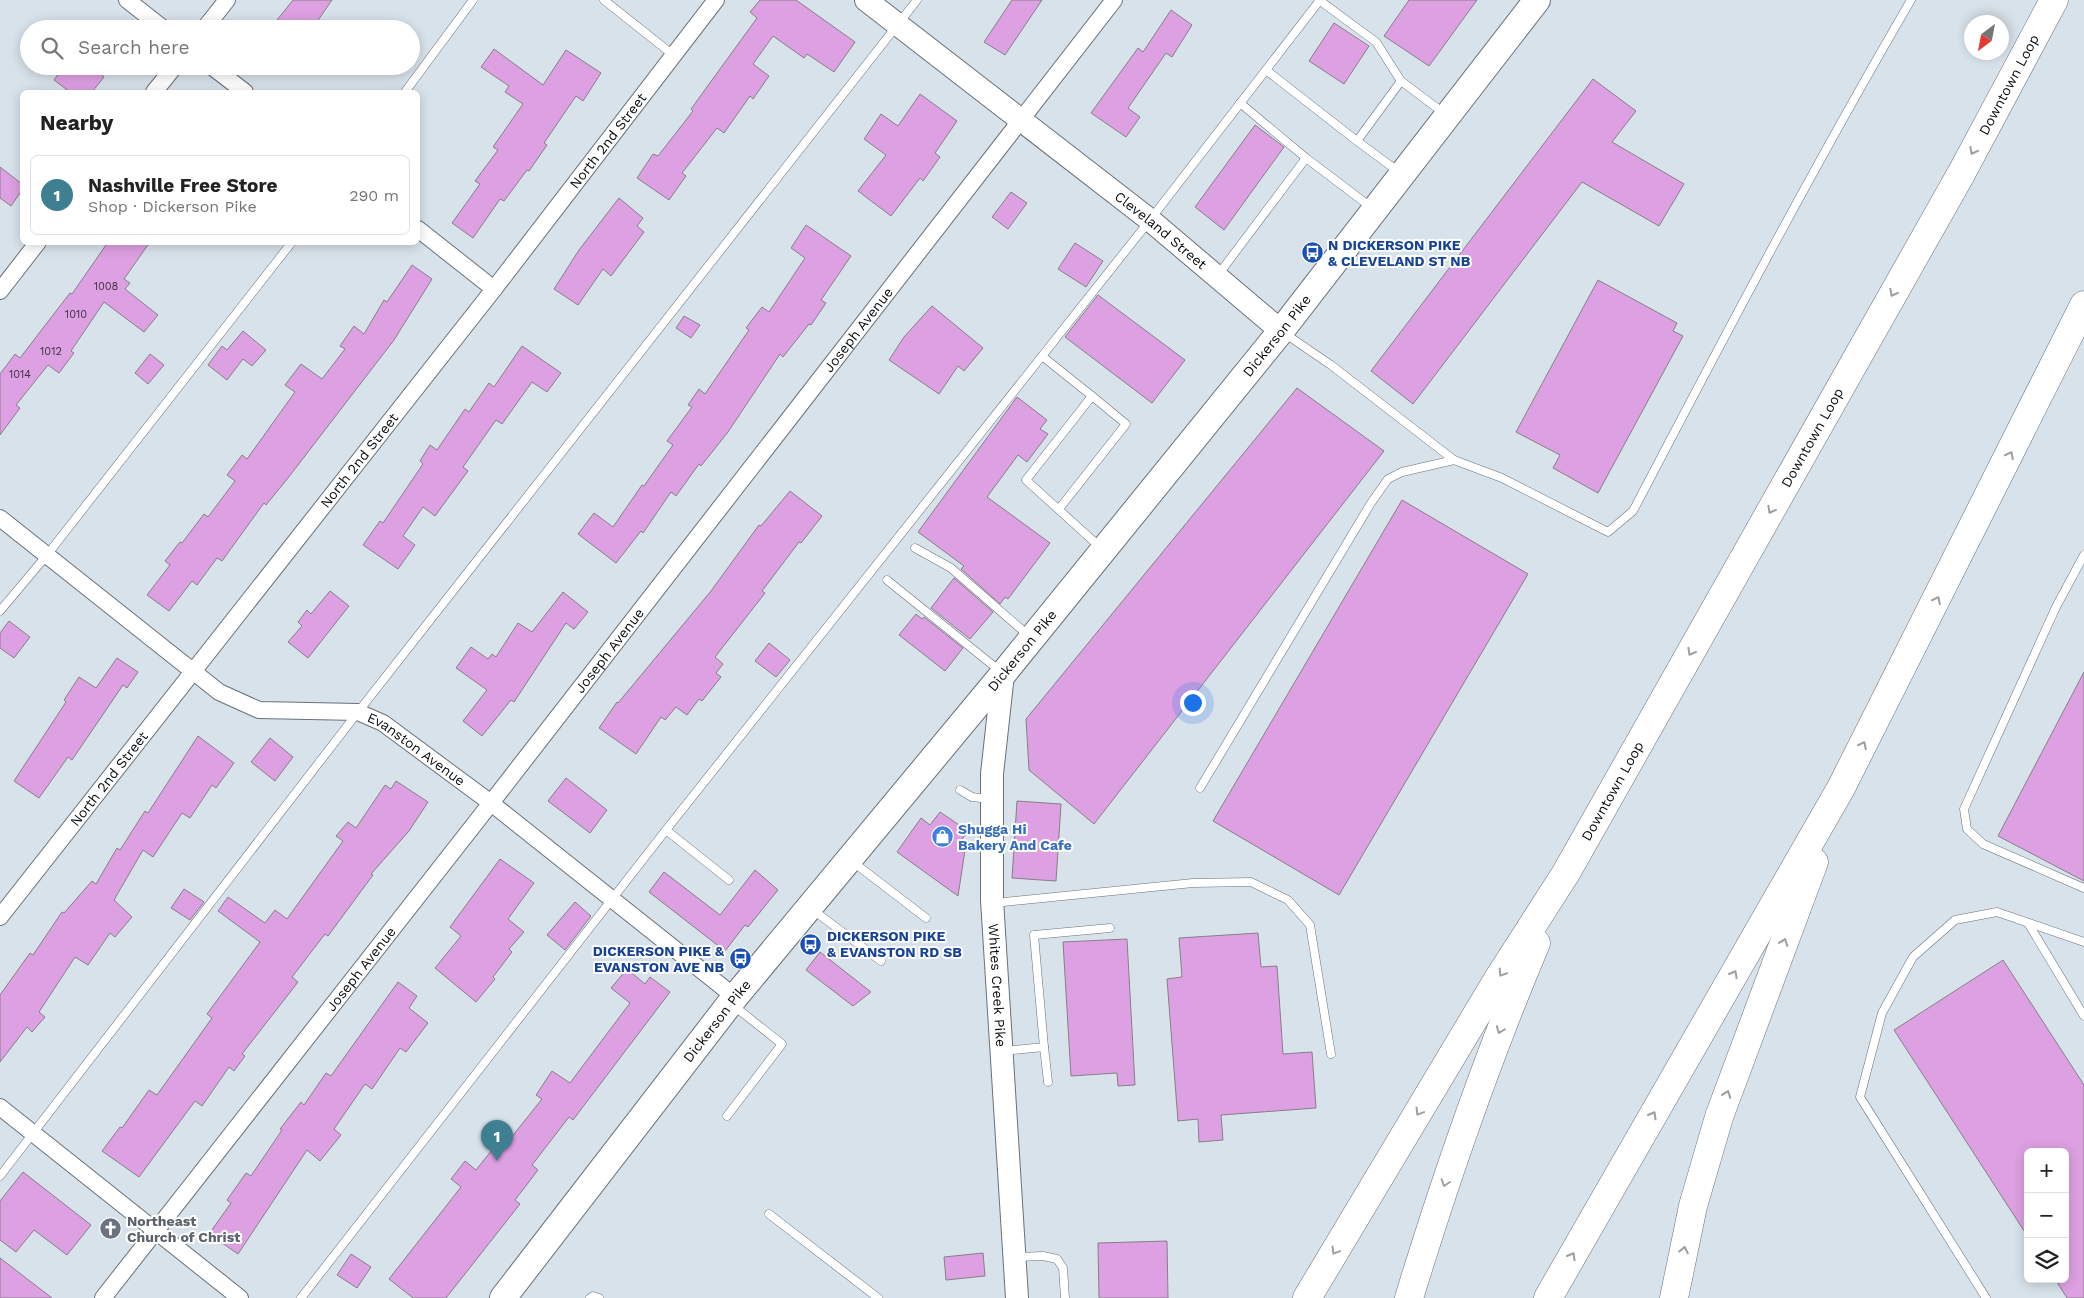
<!DOCTYPE html>
<html lang="en">
<head>
<meta charset="utf-8">
<style>
  :root { --surface:#fff; --page:#f6f6f6; --text:#222; --muted:#767676; --line:#e0e0e0; --accent:#3e7f92 }
  body { margin:0; font-family:"Work Sans",sans-serif; background:var(--page); color:var(--text) }
  .controls { position:absolute; right:15px; bottom:15px; display:grid; overflow:hidden; border-radius:8px; box-shadow:0 2px 12px #0003 }
  .controls button { width:45px; height:45px; display:grid; place-items:center; padding:0; border:0; border-bottom:1px solid var(--line); background:var(--surface); color:var(--text); font:25px sans-serif }
  .compass { position:absolute; left:1964px; top:15px; width:45px; height:45px; border-radius:50%; background:var(--surface); box-shadow:0 2px 12px #0003; rotate:212deg }
  .you { position:absolute; left:1192px; top:702px; width:18px; height:18px; margin:-12px; border:4px solid #fff; border-radius:50%; background:#1a73e8; box-shadow:0 0 0 8px #1a73e833 }
  .badge { display:grid; place-items:center; width:32px; height:32px; border-radius:50%; background:var(--accent); color:#fff; font-size:16px; font-weight:700 }
  .pin { position:absolute; translate:-50% -41px; filter:drop-shadow(0 1px 2px #0008) }
  .pin::after { content:''; position:absolute; top:26px; width:18px; height:15px; background:inherit; clip-path:polygon(0 0,100% 0,50% 100%) }
  .list { margin:0; padding:0; list-style:none }
  h2 { display:flex; justify-content:space-between; align-items:center; height:65px; margin:0; padding:0 20px; font-size:21px }
  h2 small { font-size:16px; font-weight:400; color:var(--muted) }
  .list li { display:grid; grid-template-columns:32px 1fr auto; gap:15px; align-items:center; box-sizing:border-box; height:80px; margin:0 10px 10px; padding:0 10px; border:1px solid var(--line); border-radius:8px }
  .list b { display:block; font-size:19px; white-space:nowrap }
  .list p { margin:0; font-size:16px; white-space:nowrap; color:var(--muted) }
  .list em { font-size:16px; font-style:normal; color:var(--muted) }
  .icon { flex:none; width:28px; height:28px; fill:none; stroke:currentColor; stroke-width:2; stroke-linecap:round; stroke-linejoin:round }
  .map { position:relative; flex:none; width:2084px; height:1298px; overflow:hidden }
  .search { position:absolute; background:var(--surface); box-shadow:0 2px 12px #0003; left:20px; top:20px; width:400px; height:55px; display:flex; align-items:center; gap:12px; box-sizing:border-box; padding:0 18px; border-radius:28px; color:var(--muted); font-size:19px }
  .panel { position:absolute; background:var(--surface); box-shadow:0 2px 12px #0003; left:20px; top:90px; width:400px; height:155px; border-radius:8px }
  .map>svg:first-child { display:block }
</style>
</head>
<body>
<div class="map">
<svg width="2084" height="1298" viewBox="0 0 2084 1298">
  <rect width="100%" height="100%" fill="#d8e2ea"/>
  <g fill="#dda0e2" stroke="#877f87">
    <path d="M293 0H332L312 29H287L277 20Z"/>
    <path d="M760 0H796L855 42 834 72 807 54 804 58 773 36 753 64 769 76 753 99 750 96 724 133 717 128 682 173 686 176 669 200 637 178 653 154 658 156 693 111 691 109 757 18 750 12Z"/>
    <path d="M1012 0H1042L1005 55 984 42Z"/>
    <path d="M1409 0H1477L1429 66 1384 36Z"/>
    <path d="M1171 10 1192 25 1172 57 1166 53 1128 108 1140 117 1126 137 1091 113 1138 48 1143 52Z"/>
    <path d="M1334 23 1369 46 1344 84 1309 61Z"/>
    <path d="M494 49 543 85 566 50 601 73 583 101 576 96 544 143 547 145 529 171 527 170 504 201 500 199 473 238 452 223 480 184 475 181 498 150 493 147 523 104 505 92 509 86 481 67Z"/>
    <path d="M64 66H90L104 77 92 92H70L54 80Z"/>
    <path d="M1593 79 1636 111 1612 142 1684 184 1659 226 1582 182 1413 404 1371 371Z"/>
    <path d="M920 94 957 121 935 153 940 157 923 181 920 178 891 216 858 191 886 155 864 139 881 114 898 126Z"/>
    <path d="M1255 125 1284 147 1224 230 1195 207Z"/>
    <path d="M0 167 22 184V190L11 206 0 198Z"/>
    <path d="M1011 192 1027 203 1008 229 992 217Z"/>
    <path d="M619 198 643 218 637 226 644 232 611 276 603 269 578 305 554 289 579 250Z"/>
    <path d="M806 225 851 256 821 300 826 303 811 325 809 324 783 357 780 354 728 432 701 466 699 464 676 496 671 492 643 533 641 531 616 563 578 534 594 513 613 527 642 485 644 486 673 445 667 441 692 407 688 405 699 389 705 394 749 330 746 328 762 307 769 312 805 258 791 248Z"/>
    <path d="M108 242H150L124 279 130 283 125 289 158 315 144 332 104 302 71 351 74 353 59 373 48 365 16 405 20 408 0 435V374L15 354 20 358 70 293 72 294Z"/>
    <path d="M1075 243 1103 261 1086 287 1058 269Z"/>
    <path d="M412 265 432 279 394 340 288 478 266 505 264 503 222 561 217 558 197 585 192 581 169 611 147 595 170 565 165 561 180 542 182 543 204 514 208 517 235 481 227 475 242 455 247 459 295 392 285 385 301 364 322 379 345 349 340 346 354 326 364 334 384 300 387 302Z"/>
    <path d="M1598 280 1677 323 1673 331 1683 336 1598 493 1553 468 1560 455 1516 432Z"/>
    <path d="M1098 295 1185 360 1152 403 1065 337Z"/>
    <path d="M932 306 983 348 964 371 958 366 939 394 889 360 904 337Z"/>
    <path d="M684 316 700 325 691 338 676 328Z"/>
    <path d="M243 331 266 350 252 366 243 359 227 380 208 365 222 346 227 350Z"/>
    <path d="M522 346 561 373 547 392 532 382 502 424 496 420 463 467 468 471 435 516 423 507 403 536 415 545 398 569 363 545 380 521 383 523 423 464 420 461 430 445 437 450 465 409 469 412 489 383 494 387Z"/>
    <path d="M150 354 164 365 148 384 135 373Z"/>
    <path d="M1297 388 1384 451 1094 824 1029 770 1026 719Z"/>
    <path d="M1017 397 1047 420 1040 429 1048 434 1027 462 1018 455 987 497 1050 543 1008 599 1005 597 1000 604 961 569 964 566 918 532Z"/>
    <path d="M790 491 822 516 801 543 799 542 762 591 765 593 715 657 723 664 716 673 721 677 702 701 699 699 687 715 676 707 665 720 661 717 636 754 599 728 617 702 618 703 711 591 759 525 761 526Z"/>
    <path d="M1402 500 1528 574 1339 895 1213 821Z"/>
    <path d="M954 578 993 612 970 639 931 608Z"/>
    <path d="M330 591 349 606 308 658 288 642 302 626 298 622 307 610 311 614Z"/>
    <path d="M563 592 588 612 574 629 566 623 514 702 511 700 482 736 463 721 487 690 456 668 471 647 488 659 492 654 496 657 518 623 532 632Z"/>
    <path d="M916 614 922 619 924 617 963 648 945 671 899 635Z"/>
    <path d="M9 621 30 637 14 658 0 648V633Z"/>
    <path d="M769 643 790 660 776 677 755 661Z"/>
    <path d="M117 658 138 672 127 688 123 685 72 760 68 757 39 798 14 781 66 702 64 700 79 677 96 688Z"/>
    <path d="M2084 672V881L1998 836Z"/>
    <path d="M198 736 234 763 216 788 212 785 190 818 182 813 153 857 143 850 114 900 132 917 115 937 110 933 88 965 75 957 39 1012 45 1017 32 1032 27 1027 0 1062V995L30 953 33 955 62 912 64 913 92 881 96 884 117 848 120 850 145 811 148 813Z"/>
    <path d="M270 738 293 757 275 781 251 762Z"/>
    <path d="M566 778 607 810 590 833 548 801Z"/>
    <path d="M396 781 428 802 409 831 371 874 373 875 328 936 325 934 292 977 298 982 242 1054 245 1056 234 1071 229 1067 202 1106 195 1101 139 1177 102 1151 120 1127 122 1128 149 1090 157 1095 212 1018 207 1014 260 942 218 911 228 897 265 923 275 910 287 919 343 841 336 836 348 822 356 828 385 785 391 789Z"/>
    <path d="M1017 801 1061 804 1056 881 1012 878Z"/>
    <path d="M940 812 968 831 958 845 965 850 958 896 897 852 921 818 930 825Z"/>
    <path d="M500 859 534 883 508 919 524 932 509 949 512 952 493 977 495 979 476 1002 435 968 461 936 450 927Z"/>
    <path d="M755 870 778 890 748 927 745 925 725 951 649 892 664 872 720 915Z"/>
    <path d="M184 889 204 902 190 920 171 908Z"/>
    <path d="M575 902 591 916 565 950 547 935Z"/>
    <path d="M1258 933 1261 967 1277 966 1283 1054 1312 1052 1316 1108 1221 1115 1223 1140 1199 1142 1198 1119 1178 1121 1167 979 1182 977 1179 938Z"/>
    <path d="M1127 939 1135 1085 1118 1086 1117 1073 1071 1076 1063 942Z"/>
    <path d="M820 952 871 992 853 1006 806 970Z"/>
    <path d="M2003 960 2084 1085V1298H2067L2055 1279H2065V1152H2028V1237L1894 1030Z"/>
    <path d="M627 969 645 984 650 977 670 992 573 1120 569 1117 532 1165 538 1170 515 1200 520 1204 446 1298H413L389 1279 461 1187 451 1179 465 1161 476 1170 500 1140 506 1144 542 1099 536 1095 552 1071 570 1083 630 1003 611 988Z"/>
    <path d="M398 982 417 996 409 1008 428 1023 406 1052 400 1048 372 1089 365 1084 334 1129 341 1135 320 1161 307 1150 238 1254 209 1234 231 1203 227 1200 246 1173 251 1176 282 1130 280 1129 301 1102 304 1105 326 1073 331 1076Z"/>
    <path d="M23 1172 91 1225 67 1255 34 1230 16 1252 0 1240V1201Z"/>
    <path d="M1167 1241 1168 1298H1099L1098 1243Z"/>
    <path d="M983 1253 985 1276 946 1280 944 1257Z"/>
    <path d="M351 1254 371 1267 357 1288 337 1275Z"/>
    <path d="M0 1258 52 1298H0Z"/>
  </g>
  <g fill="none" stroke-linecap="round" stroke-linejoin="round">
    <defs>
      <g id="lane">
        <path d="M604 0 672 54"/>
        <path d="M1319 0 1376 42 1401 81"/>
        <path d="M1266 70 1357 141"/>
        <path d="M405 92 473 0"/>
        <path d="M1240 103 1306 158"/>
        <path d="M1399 172 1357 141 1401 81 1445 114"/>
        <path d="M1218 275 1306 158 1372 208"/>
        <path d="M1284 333 1331 365 1454 460"/>
        <path d="M1042 356 1092 396 1026 480 1100 547"/>
        <path d="M1059 509 1126 424 1092 396"/>
        <path d="M915 548 951 568 1029 636"/>
        <path d="M2084 555 2056 607 1964 809 1967 829 1983 844 2084 888"/>
        <path d="M887 580 1000 671"/>
        <path d="M0 611 47 555 292 242"/>
        <path d="M1200 788 1371 503 1388 479 1402 472 1454 460 1502 478 1608 532 1633 511C1723 339 1813 168 1911 0"/>
        <path d="M960 790 972 797 990 799"/>
        <path d="M666 830 729 880"/>
        <path d="M853 862 926 918"/>
        <path d="M994 903 1193 883 1251 882 1288 900 1310 925 1331 1054"/>
        <path d="M813 910 881 961"/>
        <path d="M2028 923 2084 1016"/>
        <path d="M1044 1047 1048 1082"/>
        <path d="M1003 1051 1044 1047 1034 935 1110 928"/>
        <path d="M727 1116 782 1044 734 1006"/>
        <path d="M0 1176 358 712 917 0"/>
        <path d="M769 1214 878 1298"/>
        <path d="M1018 1257 1043 1256 1057 1259 1063 1268 1065 1298"/>
        <path d="M301 1298 666 830 1150 220 1320 0"/>
        <path d="M590 1298 593 1296 599 1298"/>
        <path d="M1986 1298 1860 1097 1882 1013 1913 957 1955 920 1997 912 2084 942"/>
      </g>
      <g id="street">
        <path d="M127 0 164 29"/>
        <path d="M204 29 227 0"/>
        <path d="M211 66 245 92"/>
        <path d="M154 92 175 66"/>
        <path d="M418 229 494 289"/>
        <path d="M0 291 38 242"/>
        <path id="s1" d="M0 518 219 692 259 710 358 712 383 723 491 803 735 997"/>
        <path id="s2" d="M0 917 494 289 716 0"/>
        <path d="M0 1107 240 1298"/>
        <path id="s3" d="M103 1298 491 803 1114 0"/>
      </g>
      <g id="secondary">
        <path id="s4" d="M866 0 1150 220 1281 331"/>
        <path id="s5" d="M1003 674 992 774V900L1017 1298"/>
      </g>
      <g id="primary">
        <path id="s6" d="M503 1298 735 997 1003 674 1281 331 1537 0"/>
      </g>
      <g id="highway">
        <path id="s7" d="M1307 1298 1498 979 1566 873 1961 174 2054 0"/>
        <path d="M1409 1298C1446 1177 1487 1059 1536 943"/>
        <path d="M1548 1298 1841 788 2084 305"/>
        <path d="M1674 1298 1693 1206 1719 1117 1814 862"/>
      </g>
    </defs>
    <use href="#lane" stroke="#697179" stroke-width="9"/>
    <use href="#street" stroke="#697179" stroke-width="18"/>
    <use href="#secondary" stroke="#697179" stroke-width="24"/>
    <use href="#primary" stroke="#697179" stroke-width="28"/>
    <use href="#highway" stroke="#697179" stroke-width="29"/>
    <use href="#lane" stroke="#fff" stroke-width="8"/>
    <use href="#street" stroke="#fff" stroke-width="16"/>
    <use href="#secondary" stroke="#fff" stroke-width="22"/>
    <use href="#primary" stroke="#fff" stroke-width="26"/>
    <use href="#highway" stroke="#fff" stroke-width="28"/>
  </g>
  <defs><path id="oneway-chevron" d="M-2-3.5L2.5 0L-2 3.5" fill="none" stroke-width="1.6" stroke-linecap="round" stroke-linejoin="round" transform="scale(1.25)"/></defs>
  <g stroke="#9d9f9f">
    <use href="#oneway-chevron" transform="translate(1973 151) rotate(118)"/>
    <use href="#oneway-chevron" transform="translate(1893 293) rotate(119)"/>
    <use href="#oneway-chevron" transform="translate(2010 455) rotate(-63)"/>
    <use href="#oneway-chevron" transform="translate(1771 510) rotate(119)"/>
    <use href="#oneway-chevron" transform="translate(1937 600) rotate(-63)"/>
    <use href="#oneway-chevron" transform="translate(1691 652) rotate(119)"/>
    <use href="#oneway-chevron" transform="translate(1863 745) rotate(-63)"/>
    <use href="#oneway-chevron" transform="translate(1784 942) rotate(-70)"/>
    <use href="#oneway-chevron" transform="translate(1502 973) rotate(123)"/>
    <use href="#oneway-chevron" transform="translate(1734 974) rotate(-60)"/>
    <use href="#oneway-chevron" transform="translate(1500 1030) rotate(111)"/>
    <use href="#oneway-chevron" transform="translate(1727 1094) rotate(-70)"/>
    <use href="#oneway-chevron" transform="translate(1419 1112) rotate(121)"/>
    <use href="#oneway-chevron" transform="translate(1653 1115) rotate(-60)"/>
    <use href="#oneway-chevron" transform="translate(1445 1183) rotate(108)"/>
    <use href="#oneway-chevron" transform="translate(1684 1250) rotate(-79)"/>
    <use href="#oneway-chevron" transform="translate(1335 1251) rotate(121)"/>
    <use href="#oneway-chevron" transform="translate(1572 1256) rotate(-60)"/>
  </g>
  <defs>
    <symbol id="bus-disc" viewBox="-11 -11 22 22"><circle r="9.5" fill="#1a4fb4" stroke="#fff"/><path d="M-5-6H5V4H4V6H2V4H-2V6H-4V4H-5ZM-3.5-4V0h7V-4ZM-3.5 1.2v1.5H-2V1.2ZM2 1.2v1.5H3.5V1.2Z" fill="#fff"/></symbol>
    <symbol id="shop-disc" viewBox="-11 -11 22 22"><circle r="9.5" fill="#3f7fe0" stroke="#fff"/><path d="M-5-2.5h2.3a2.7 3.5 0 0 1 5.4 0H5L5.5 6h-11ZM-1.5-2.5h3a1.5 2.3 0 0 0-3 0Z" fill="#fff"/></symbol>
    <symbol id="church-disc" viewBox="-11 -11 22 22"><circle r="9.5" fill="#6b7280" stroke="#fff"/><path d="M-1.2-6h2.4v3.5h3.3v2.4h-3.3V6h-2.4V-.1h-3.3v-2.4h3.3Z" fill="#fff"/></symbol>
  </defs>
  <g fill-rule="evenodd">
    <use href="#bus-disc" x="1300" y="240" width="25" height="25"/>
    <use href="#shop-disc" x="930" y="824" width="25" height="25"/>
    <use href="#bus-disc" x="798" y="932" width="25" height="25"/>
    <use href="#bus-disc" x="728" y="946" width="25" height="25"/>
    <use href="#church-disc" x="98" y="1216" width="25" height="25"/>
  </g>
  <g text-anchor="middle" dominant-baseline="central" stroke-width="4" stroke-linejoin="round" paint-order="stroke">
    <g font-size="11" fill="#3f3244">
      <text x="106" y="286">1008</text>
      <text x="76" y="314">1010</text>
      <text x="51" y="351">1012</text>
      <text x="20" y="374">1014</text>
    </g>
    <g font-size="14" fill="#0a0e10" stroke="#fff">
      <text stroke="none"><textPath href="#s7" startOffset="1402">Downtown Loop</textPath></text>
      <text stroke="none"><textPath href="#s2" startOffset="986">North 2nd Street</textPath></text>
      <text stroke="none"><textPath href="#s4" startOffset="374">Cleveland Street</textPath></text>
      <text stroke="none"><textPath href="#s3" startOffset="1228">Joseph Avenue</textPath></text>
      <text stroke="none"><textPath href="#s6" startOffset="1235">Dickerson Pike</textPath></text>
      <text stroke="none"><textPath href="#s7" startOffset="998">Downtown Loop</textPath></text>
      <text stroke="none"><textPath href="#s2" startOffset="581">North 2nd Street</textPath></text>
      <text stroke="none"><textPath href="#s3" startOffset="822">Joseph Avenue</textPath></text>
      <text stroke="none"><textPath href="#s6" startOffset="830">Dickerson Pike</textPath></text>
      <text stroke="none"><textPath href="#s1" startOffset="492">Evanston Avenue</textPath></text>
      <text stroke="none"><textPath href="#s2" startOffset="176">North 2nd Street</textPath></text>
      <text stroke="none"><textPath href="#s7" startOffset="592">Downtown Loop</textPath></text>
      <text stroke="none"><textPath href="#s3" startOffset="418">Joseph Avenue</textPath></text>
      <text stroke="none"><textPath href="#s5" startOffset="312">Whites Creek Pike</textPath></text>
      <text stroke="none"><textPath href="#s6" startOffset="350">Dickerson Pike</textPath></text>
    </g>
    <g font-size="14" font-weight="bold" fill="#164399" stroke="#fff" text-anchor="start">
      <text x="1328" y="245">N DICKERSON PIKE<tspan x="1328" dy="16">&amp; CLEVELAND ST NB</tspan></text>
      <text x="827" y="936">DICKERSON PIKE<tspan x="827" dy="16">&amp; EVANSTON RD SB</tspan></text>
      <text x="724" y="951" text-anchor="end">DICKERSON PIKE &amp;<tspan x="724" dy="16">EVANSTON AVE NB</tspan></text>
    </g>
    <g font-size="14" font-weight="bold" fill="#366cbe" stroke="#fff" text-anchor="start">
      <text x="958" y="829">Shugga Hi<tspan x="958" dy="16">Bakery And Cafe</tspan></text>
    </g>
    <g font-size="14" font-weight="bold" fill="#5b616d" stroke="#fff" text-anchor="start">
      <text x="127" y="1221">Northeast<tspan x="127" dy="16">Church of Christ</tspan></text>
    </g>
  </g>
</svg>
<div class="controls">
<button>+</button>
<button>−</button>
<button><svg class="icon" aria-label="layers" viewBox="0 0 24 24"><path d="M12 4l9 5-9 5-9-5zM3 14l9 5 9-5"/></svg></button>
</div>
<svg class="compass" viewBox="-18 -18 36 36"><path d="M0-13l5 13h-10z" fill="#e53935"/><path d="M0 13l5-13h-10z" fill="#767676"/></svg>
<div class="you"></div>
<div class="pin badge" style="left:497px;top:1161px">1</div>
<div class="search"><svg class="icon" aria-label="search" viewBox="0 0 24 24"><circle cx="10" cy="10" r="6"/><path d="M15 15l6 6"/></svg>Search here</div>
<section class="panel">
<h2>Nearby<small></small></h2>
<ul class="list">
<li><span class="badge">1</span><div><b>Nashville Free Store</b><p>Shop · Dickerson Pike</p></div><em>290 m</em></li>
</ul>
</section>
</div>
</body>
</html>
